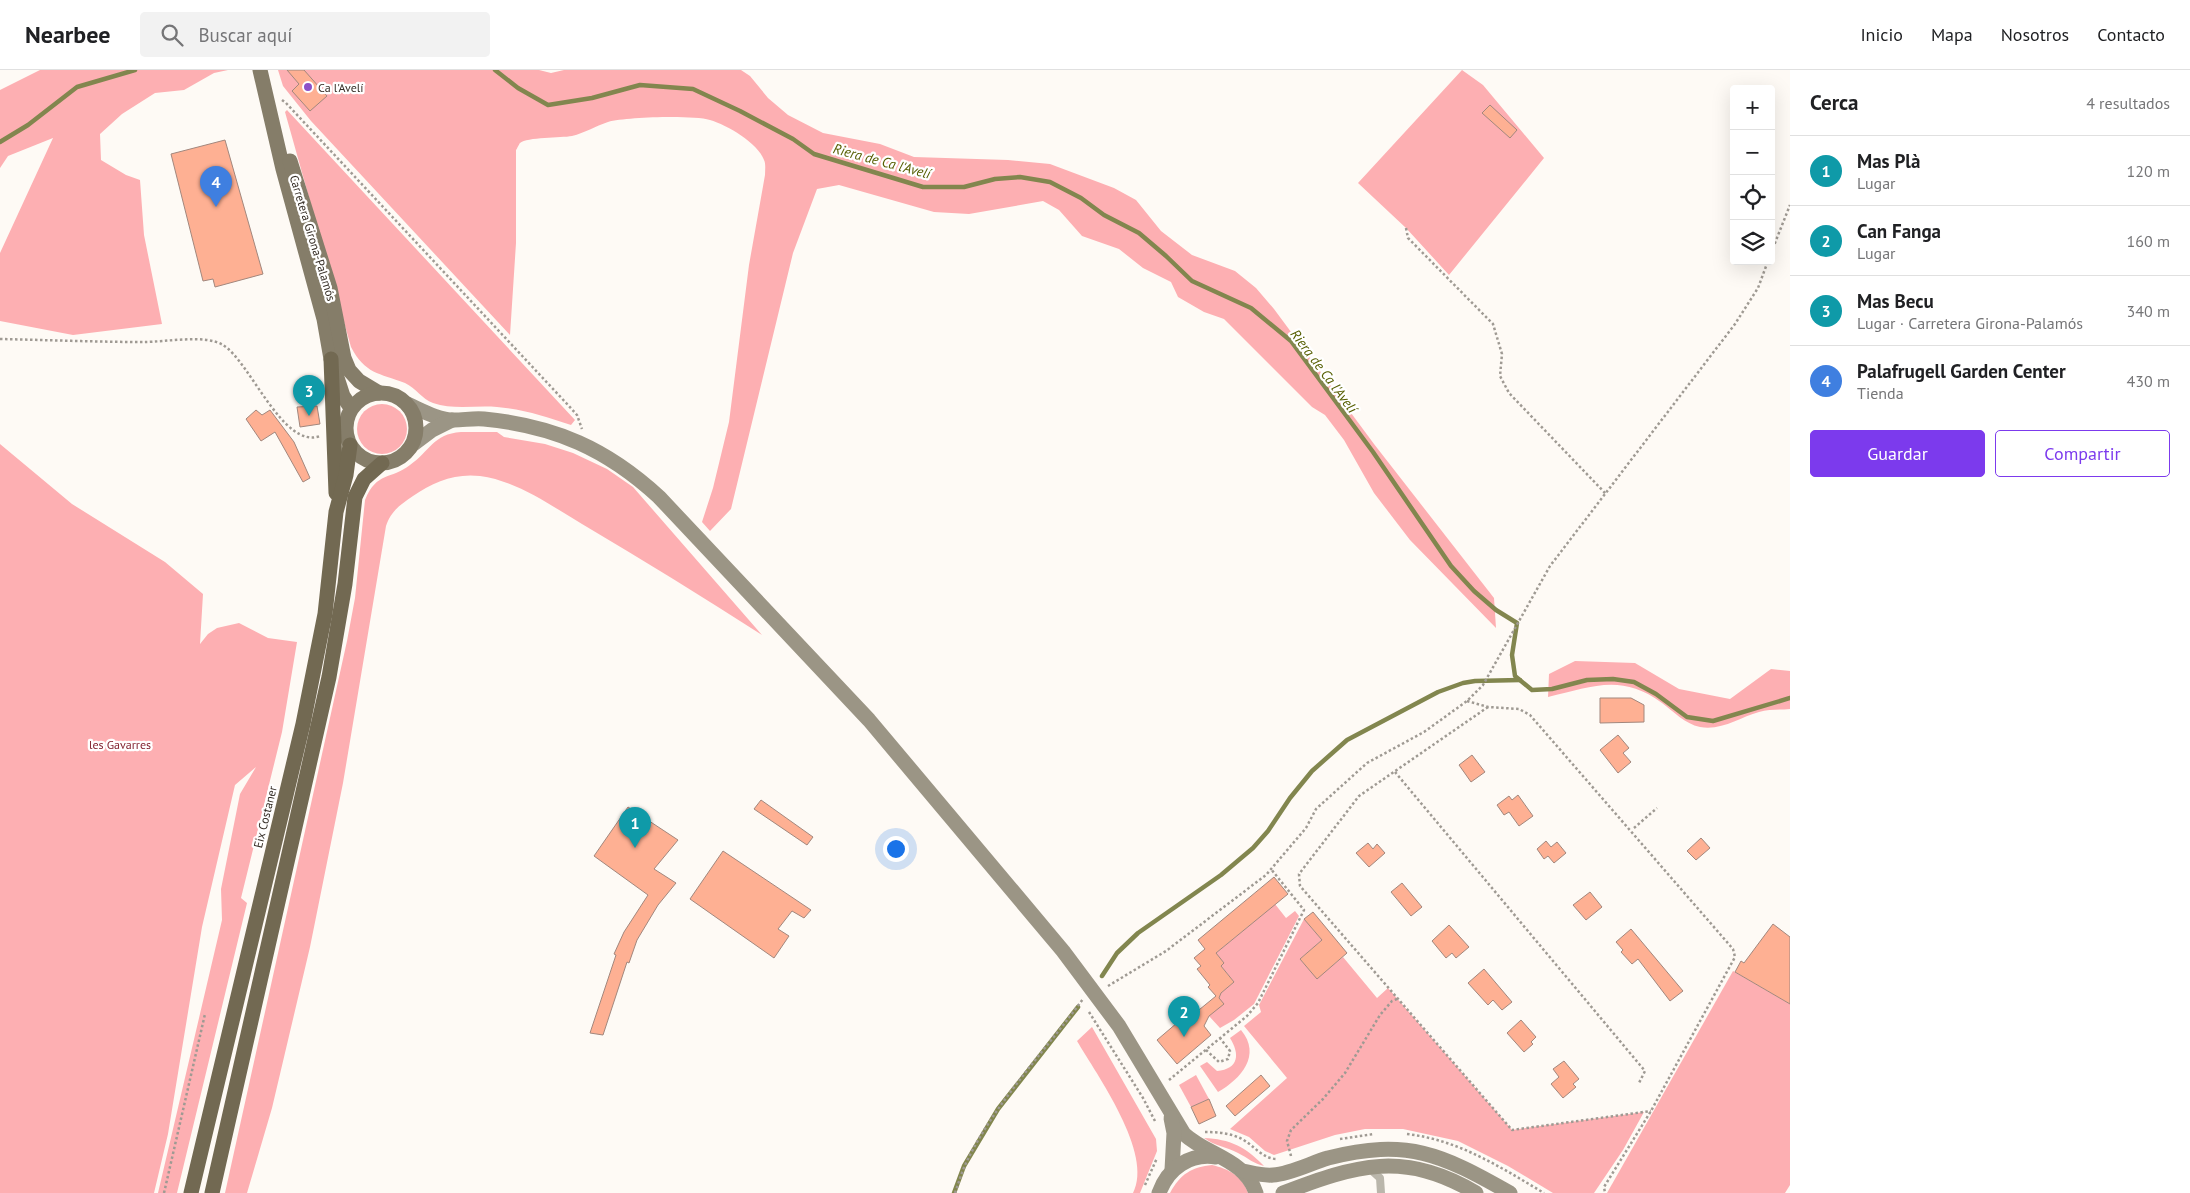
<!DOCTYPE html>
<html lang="es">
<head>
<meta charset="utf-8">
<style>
  :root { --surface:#fff; --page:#f2f2f2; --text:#202124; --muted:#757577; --line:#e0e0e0; --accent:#7c3aed }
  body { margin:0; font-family:"PT Sans",sans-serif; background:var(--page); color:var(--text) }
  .controls { position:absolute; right:15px; top:15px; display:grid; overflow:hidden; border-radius:5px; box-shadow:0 5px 20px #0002 }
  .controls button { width:45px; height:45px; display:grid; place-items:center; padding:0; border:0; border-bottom:1px solid var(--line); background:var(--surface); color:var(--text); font:25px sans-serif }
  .you { position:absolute; left:895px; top:778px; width:18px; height:18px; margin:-12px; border:4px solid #fff; border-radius:50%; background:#1a73e8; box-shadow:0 0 0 8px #1a73e833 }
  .badge { display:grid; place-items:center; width:32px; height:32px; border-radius:50%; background:var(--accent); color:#fff; font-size:16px; font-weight:700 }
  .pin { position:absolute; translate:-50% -41px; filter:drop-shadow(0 1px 2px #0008) }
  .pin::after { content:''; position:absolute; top:26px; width:18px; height:15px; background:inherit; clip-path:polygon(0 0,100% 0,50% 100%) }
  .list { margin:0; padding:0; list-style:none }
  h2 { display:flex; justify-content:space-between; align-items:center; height:65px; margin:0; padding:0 20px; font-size:21px }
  h2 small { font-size:16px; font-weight:400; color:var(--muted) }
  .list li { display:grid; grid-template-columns:32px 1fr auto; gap:15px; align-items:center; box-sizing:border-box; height:70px; padding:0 20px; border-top:1px solid var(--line) }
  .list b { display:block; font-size:19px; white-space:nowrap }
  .list p { margin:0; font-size:16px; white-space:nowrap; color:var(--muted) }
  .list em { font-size:16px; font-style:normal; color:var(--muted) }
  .actions { display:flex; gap:10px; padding:15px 20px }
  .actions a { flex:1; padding:11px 0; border:1px solid var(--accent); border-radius:5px; text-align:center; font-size:18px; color:var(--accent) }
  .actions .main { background:var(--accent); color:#fff }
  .icon { flex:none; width:28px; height:28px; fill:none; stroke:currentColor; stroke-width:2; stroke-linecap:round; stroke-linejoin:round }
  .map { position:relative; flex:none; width:1790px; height:1123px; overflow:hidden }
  header { display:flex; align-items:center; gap:30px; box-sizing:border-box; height:70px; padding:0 25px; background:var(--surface); border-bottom:1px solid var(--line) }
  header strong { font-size:24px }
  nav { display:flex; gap:28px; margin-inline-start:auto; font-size:18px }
  .search { width:350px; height:45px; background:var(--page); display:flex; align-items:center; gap:12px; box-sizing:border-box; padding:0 18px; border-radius:5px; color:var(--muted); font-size:19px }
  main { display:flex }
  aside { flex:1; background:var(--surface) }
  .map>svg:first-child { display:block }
</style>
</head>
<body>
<header>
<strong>Nearbee</strong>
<div class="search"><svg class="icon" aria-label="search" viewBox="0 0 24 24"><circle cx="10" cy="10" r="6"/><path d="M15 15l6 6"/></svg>Buscar aquí</div>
<nav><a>Inicio</a><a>Mapa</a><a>Nosotros</a><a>Contacto</a></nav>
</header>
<main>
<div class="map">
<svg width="1790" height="1123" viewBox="0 0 1790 1123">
  <rect width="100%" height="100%" fill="#fefaf5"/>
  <g fill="#fdafb2">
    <path d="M40 0H228L214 3 184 20 155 23 122 44 100 64 101 90 126 105 140 110 144 165 162 254 73 265 0 251V183L53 68 8 86 0 98V20Z"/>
    <path d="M278 0H539L551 3 564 0H741L750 6 768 28 788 45 823 63 880 74 914 87 1008 90 1050 94 1114 118 1136 130 1161 161 1192 185 1235 201 1256 218 1274 239 1374 374 1494 528 1496 558 1410 470 1374 423 1344 370 1325 345 1312 337 1224 249 1204 242 1178 227 1171 212 1143 198 1119 179 1082 166 1059 140 1043 131 969 144 934 142 839 115 817 119 793 183 731 439 710 461 702 452 713 418 729 352 749 195 765 105C765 100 766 94 764 90 758 73 727 55 710 50 692 45 627 47 608 52 595 56 585 63 572 66 561 68 527 67 520 73 519 74 517 79 516 80V173L510 265 311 51 283 16Z"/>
    <path d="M1462 0 1483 15 1544 88 1449 205 1406 158 1358 113Z"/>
    <path d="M287 40 575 350 571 355C547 347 523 339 497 337 477 335 453 340 433 333 422 329 416 318 405 313 379 303 365 304 351 277L285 42Z"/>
    <circle cx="382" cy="359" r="25"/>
    <path d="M461 362H497L504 367 545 374 573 383 607 399 633 417 762 565C703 527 643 490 582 454 550 435 517 411 480 406 455 403 433 412 413 426 400 435 391 441 386 456L343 713 310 877 272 1038 247 1123H225L347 571 355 528 365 430C377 401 391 410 410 395 430 381 433 364 461 362Z"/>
    <path d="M0 374 72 434 165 492 203 524 200 574 208 564 217 558 239 553 268 568 297 572 282 662 241 828 247 833 177 1123H158L222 850 221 819 240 724 256 697 235 715 202 857 168 1064 154 1123H0Z"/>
    <path d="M1575 591 1635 593 1679 619 1730 629 1771 599 1790 601V639C1780 640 1769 639 1759 642 1740 647 1722 661 1700 657 1685 654 1673 641 1662 633 1621 603 1592 617 1548 627L1549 604Z"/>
    <path d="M1275 834 1286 848 1295 841 1299 846 1254 934 1234 950 1220 958 1209 946 1217 926 1234 912 1221 896 1224 893 1216 883Z"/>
    <path d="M1304 849 1322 870 1300 889 1317 908 1343 887 1377 928 1388 918 1512 1060 1644 1042 1623 1080 1594 1123H1553L1508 1096 1458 1071 1403 1059H1365L1335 1065 1274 1085 1265 1081 1249 1067 1230 1059 1287 1008 1244 956 1261 942 1259 935Z"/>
    <path d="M1733 901 1790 934V1115L1785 1123H1607Z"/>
    <path d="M1092 957 1156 1069 1157 1081 1140 1123H1133C1154 1084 1097 1005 1077 971Z"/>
    <path d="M1241 960C1262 985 1241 1009 1218 1022L1200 996 1207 992 1217 1001C1239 999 1240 984 1230 968Z"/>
    <path d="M1196 1005 1209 1029 1191 1037 1179 1015Z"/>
    <path d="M1204 1068C1230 1069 1246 1077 1264 1096 1254 1094 1248 1088 1238 1083 1227 1077 1215 1076 1204 1068Z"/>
    <path d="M1212 1095C1229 1099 1242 1106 1248 1123H1170C1180 1104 1192 1097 1212 1095Z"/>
  </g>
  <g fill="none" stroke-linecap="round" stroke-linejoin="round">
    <g stroke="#82864e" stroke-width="4.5">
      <path d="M495 0 518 18 548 35 592 28 640 15 693 19 740 41 793 69 814 84 923 117H964L995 109 1020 107 1050 112 1081 128 1104 145 1139 163 1166 186 1192 211 1251 238 1291 271 1373 382 1451 496 1474 521 1496 540 1517 553 1512 585 1515 606 1532 620 1552 619 1587 610 1613 609 1634 612 1656 624 1687 647 1713 651 1790 628"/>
      <path d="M0 72 28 55 77 17 135 0"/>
      <path d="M1102 906 1117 883 1138 863 1221 805 1253 778 1268 761 1290 728 1312 701 1347 670 1438 622 1463 613 1475 611 1520 610"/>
      <path d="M954 1123 964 1096 998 1039 1078 937"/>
    </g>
  </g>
  <g fill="#feb093" stroke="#a2877d">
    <path d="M287 0H304L327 26 310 41 292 21 299 14Z"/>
    <path d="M1490 35 1517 60 1510 68 1482 43Z"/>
    <path d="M225 70 263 204 215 217 213 209 203 211 171 84Z"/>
    <path d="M317 336 320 354 300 357 297 337Z"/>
    <path d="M256 340 262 345 270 340 294 372 310 408 303 412 275 362 261 371 246 349Z"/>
    <path d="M1600 628H1631L1644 635V652L1600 653Z"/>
    <path d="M1618 665 1629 678 1623 683 1631 692 1618 703 1600 680Z"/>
    <path d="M1472 685 1485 702 1471 712 1459 695Z"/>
    <path d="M1518 725 1533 746 1519 756 1509 742 1504 745 1497 735 1509 726 1512 730Z"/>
    <path d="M761 730 813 767 807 775 754 739Z"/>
    <path d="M628 737 678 770 654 799 676 813 658 835 637 870 629 893 627 892 603 965 590 963 616 885 614 884 624 862 648 825 594 786Z"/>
    <path d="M1701 768 1710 778 1696 790 1687 781Z"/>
    <path d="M1546 771 1551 777 1557 772 1566 783 1554 793 1548 786 1544 789 1537 779Z"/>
    <path d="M1368 773 1373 779 1377 774 1385 783 1369 797 1356 783Z"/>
    <path d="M723 781 811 840 804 848 792 841 778 859 789 866 774 888 690 829Z"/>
    <path d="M1274 807 1288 824 1216 883 1224 893 1221 896 1234 912 1221 923 1219 928 1224 934 1209 946 1204 956 1211 965 1177 994 1157 970 1191 941 1194 944 1216 926 1208 917 1210 915 1197 899 1201 896 1194 888 1205 879 1198 870Z"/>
    <path d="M1402 813 1422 837 1411 846 1391 822Z"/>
    <path d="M1590 822 1602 837 1586 850 1573 835Z"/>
    <path d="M1313 842 1347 883 1317 909 1300 889 1322 870 1304 849Z"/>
    <path d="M1773 854 1790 867V934L1735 902 1741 891 1744 893Z"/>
    <path d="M1449 855 1469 877 1456 888 1452 883 1446 888 1432 871Z"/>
    <path d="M1631 859 1683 921 1670 931 1638 889 1632 894 1621 882 1623 880 1616 872Z"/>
    <path d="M1484 899 1512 932 1502 940 1493 930 1488 935 1468 913Z"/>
    <path d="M1521 950 1536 967 1531 972 1533 974 1524 982 1507 963Z"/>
    <path d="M1564 991 1579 1009 1573 1014 1576 1017 1563 1028 1551 1014 1559 1007 1553 999Z"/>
    <path d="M1261 1005 1270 1016 1235 1046 1226 1036Z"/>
    <path d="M1209 1029 1216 1046 1199 1054 1191 1037Z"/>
  </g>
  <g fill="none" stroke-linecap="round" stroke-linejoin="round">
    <g stroke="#9f9a93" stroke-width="2.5" stroke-dasharray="2.5 2.5" stroke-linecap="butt">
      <path d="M282 30 286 33 568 335 577 345 582 359"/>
      <path d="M1406 158 1408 168 1493 254 1502 284 1500 306 1509 323 1606 424"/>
      <path d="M1771 183 1790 135"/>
      <path d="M0 269C48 270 96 272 144 272 166 272 205 264 223 275 250 291 283 380 320 366"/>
      <path d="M1467 631 1488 637 1519 639 1530 645 1733 879 1735 887 1651 1041 1604 1117 1605 1123"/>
      <path d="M1488 637 1359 726 1299 804 1300 816 1512 1060 1651 1041"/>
      <path d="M1395 702 1645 1001 1639 1013"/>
      <path d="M1634 758 1657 738"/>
      <path d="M1108 916 1166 881 1266 805 1306 758 1316 739 1367 693 1424 662 1467 631 1483 615 1550 496 1735 254 1758 218 1768 191"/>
      <path d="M1089 942 1143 1028 1156 1053"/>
      <path d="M1206 980 1219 992 1228 989 1230 981 1220 968"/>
      <path d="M1169 1010 1247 946 1258 933 1304 840 1271 799"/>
      <path d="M1205 1062C1217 1062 1229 1063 1240 1068 1253 1074 1262 1089 1277 1089"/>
      <path d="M1407 1064C1459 1070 1500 1097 1544 1123"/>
      <path d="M1340 1069 1374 1064"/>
      <path d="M1291 1086 1287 1071 1291 1060 1323 1029 1345 1003 1380 945 1392 931 1397 929"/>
      <path d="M1145 1115 1157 1088"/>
      <path d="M164 1123 205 944"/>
      <path d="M955 1123C959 1112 962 1101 967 1091 995 1033 1045 981 1083 929"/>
    </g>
    <path stroke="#bab6ab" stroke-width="8" d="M1370 1099 1380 1108 1381 1123"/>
    <g stroke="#9b9585" stroke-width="15">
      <path d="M407 334C421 340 438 350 454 350 464 350 474 348 484 349 555 356 607 379 659 427L869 650 1063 881 1119 956 1184 1064C1208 1086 1245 1089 1256 1123"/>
      <path d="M412 375 432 360 452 350"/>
      <path d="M1171 1048 1174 1063 1172 1100"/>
      <path d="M1243 1101C1253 1103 1263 1106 1273 1105 1290 1104 1311 1093 1328 1088 1408 1068 1441 1084 1510 1123"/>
      <path d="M1159 1123C1168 1098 1190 1083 1216 1087"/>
      <path d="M1283 1123C1356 1095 1404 1080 1476 1123"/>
    </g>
    <g stroke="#857d69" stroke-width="15">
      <path d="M260 0 283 99 324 249 331 289 343 326 351 338"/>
      <path d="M290 91 330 218 344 288 349 300 359 311 379 323"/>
      <circle cx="381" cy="358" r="35"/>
    </g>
    <g stroke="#726952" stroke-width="15">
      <path d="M331 289 336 423"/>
      <path d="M191 1123 303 654 325 544 336 442 346 405 350 375"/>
      <path d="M212 1123 329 607 345 514 355 427 364 409 382 393"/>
    </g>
  </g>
  <circle fill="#8d51c8" stroke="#fff" stroke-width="2" cx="308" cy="17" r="5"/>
  <g text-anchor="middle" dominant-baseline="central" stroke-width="4.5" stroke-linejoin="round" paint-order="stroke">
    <g font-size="12" fill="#352d25" stroke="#fff" text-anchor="start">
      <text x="318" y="17">Ca l'Avelí</text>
    </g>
    <g font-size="12" fill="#352d25" stroke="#fff">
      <text transform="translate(313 168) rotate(73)">Carretera Girona-Palamós</text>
      <text transform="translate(265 747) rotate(-76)">Eix Costaner</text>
    </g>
    <g font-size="12" fill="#832330" stroke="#fff">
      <text x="120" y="674">les Gavarres</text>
    </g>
    <g font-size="14" font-style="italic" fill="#565e00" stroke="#fff">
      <text transform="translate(882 91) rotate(15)">Riera de Ca l'Avelí</text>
      <text transform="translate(1324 301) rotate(53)">Riera de Ca l'Avelí</text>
    </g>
  </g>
</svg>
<div class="controls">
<button>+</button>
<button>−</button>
<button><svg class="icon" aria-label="locate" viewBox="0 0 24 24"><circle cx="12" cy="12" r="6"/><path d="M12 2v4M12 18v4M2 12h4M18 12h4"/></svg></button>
<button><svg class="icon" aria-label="layers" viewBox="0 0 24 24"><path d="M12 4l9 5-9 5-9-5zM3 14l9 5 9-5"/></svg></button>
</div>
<div class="you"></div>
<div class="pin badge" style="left:635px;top:778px;background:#0f9aa8">1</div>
<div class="pin badge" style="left:1184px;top:967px;background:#0f9aa8">2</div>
<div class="pin badge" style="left:309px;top:346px;background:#0f9aa8">3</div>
<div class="pin badge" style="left:216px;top:137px;background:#3f7fe0">4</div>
</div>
<aside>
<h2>Cerca<small>4 resultados</small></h2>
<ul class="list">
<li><span class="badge" style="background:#0f9aa8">1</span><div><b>Mas Plà</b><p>Lugar</p></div><em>120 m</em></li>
<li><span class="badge" style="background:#0f9aa8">2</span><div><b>Can Fanga</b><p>Lugar</p></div><em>160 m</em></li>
<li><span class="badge" style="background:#0f9aa8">3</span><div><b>Mas Becu</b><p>Lugar · Carretera Girona-Palamós</p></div><em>340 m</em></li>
<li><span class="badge" style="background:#3f7fe0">4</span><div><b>Palafrugell Garden Center</b><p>Tienda</p></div><em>430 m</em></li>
</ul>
<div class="actions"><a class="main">Guardar</a><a>Compartir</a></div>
</aside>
</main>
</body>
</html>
